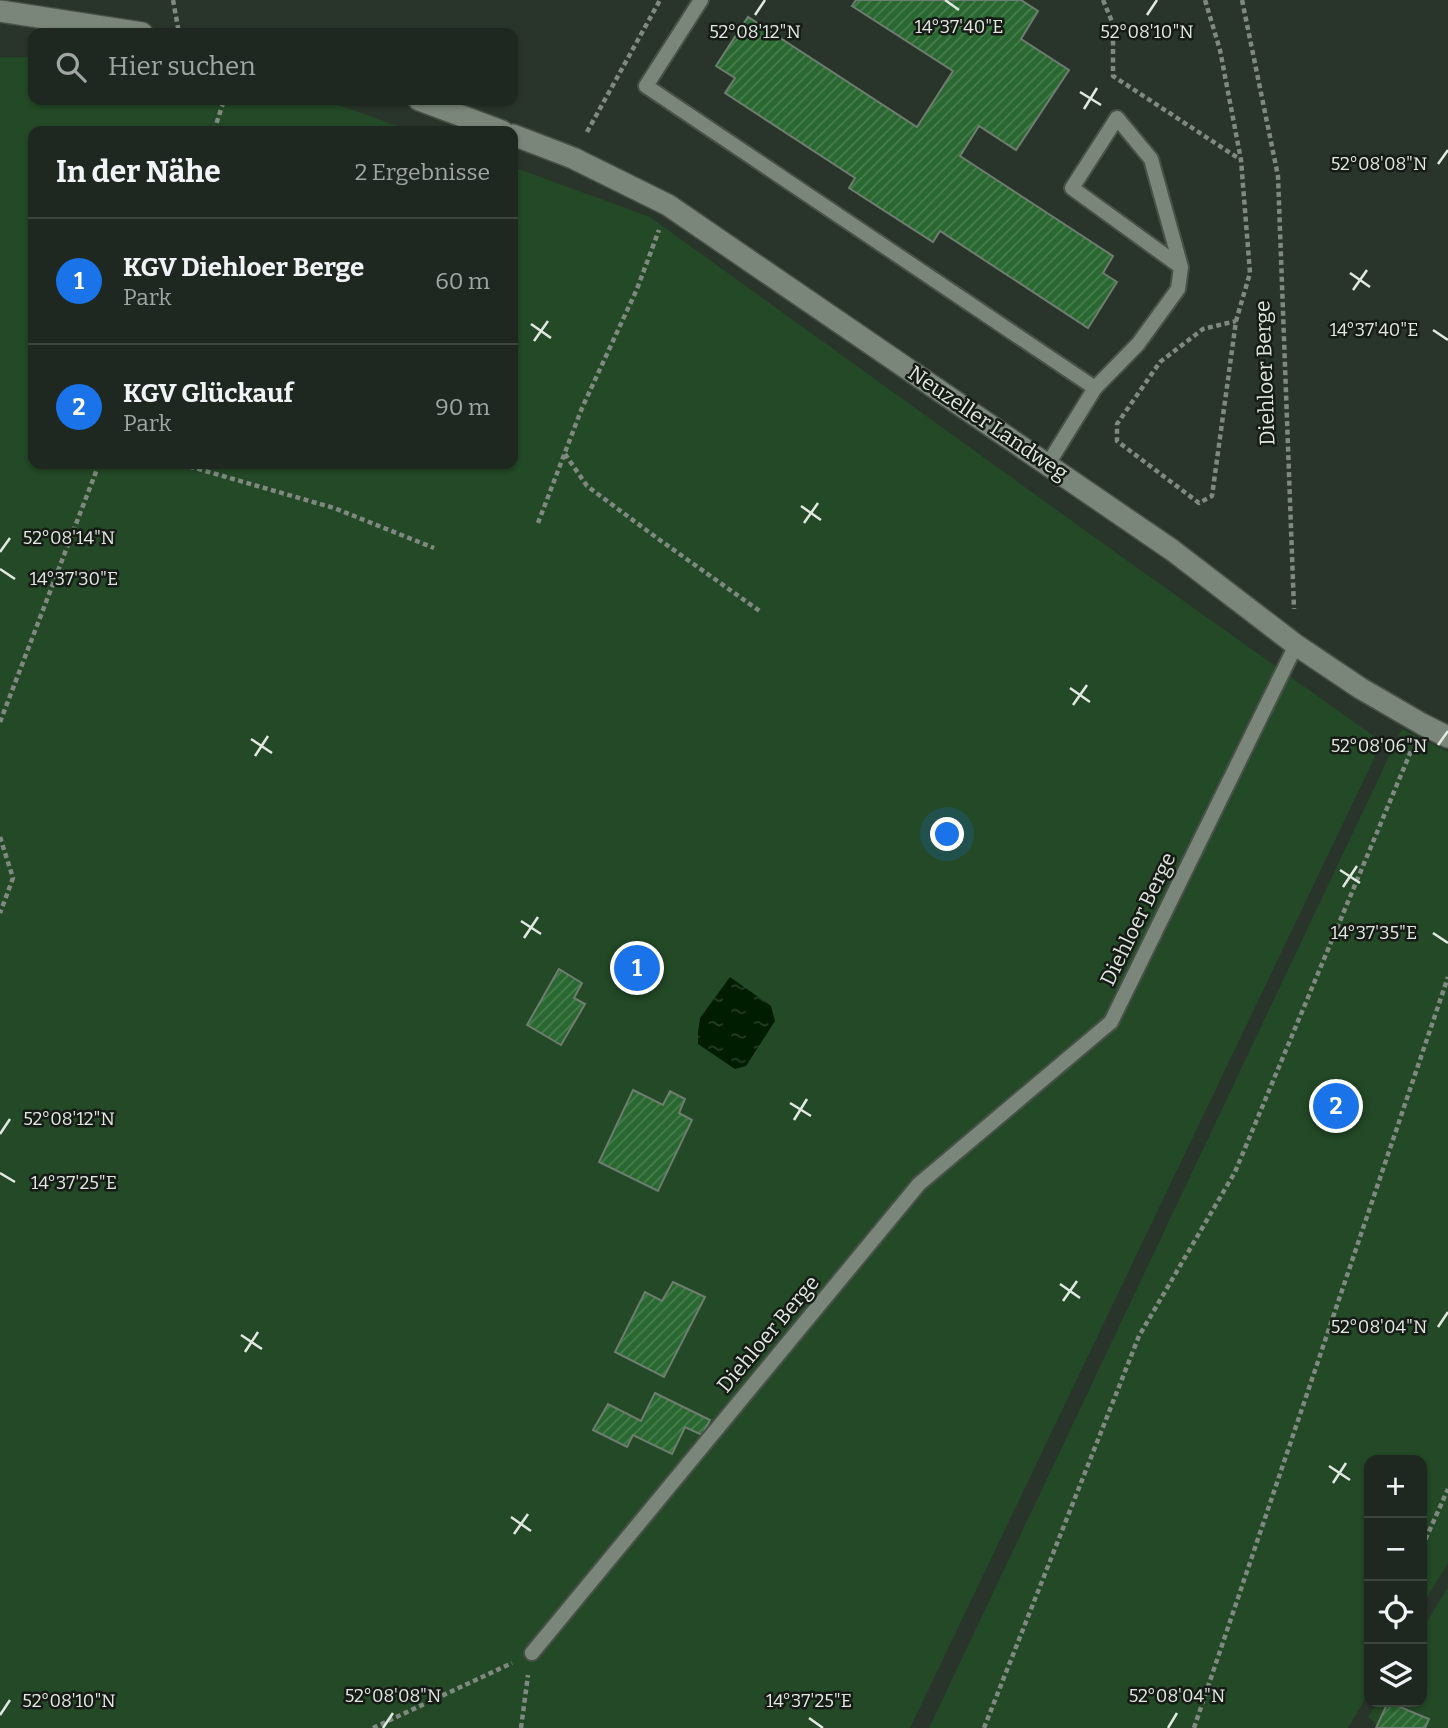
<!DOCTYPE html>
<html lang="de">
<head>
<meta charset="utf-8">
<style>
  :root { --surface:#1f2820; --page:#2c342d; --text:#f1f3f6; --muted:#a1a6a5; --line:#3c443e; --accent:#1a73e8 }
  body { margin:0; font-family:Bitter,serif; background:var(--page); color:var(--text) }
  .controls { position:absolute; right:21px; bottom:21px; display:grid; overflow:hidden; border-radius:14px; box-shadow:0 2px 5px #0004 }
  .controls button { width:63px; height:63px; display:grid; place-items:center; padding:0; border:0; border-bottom:2px solid var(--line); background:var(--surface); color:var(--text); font:35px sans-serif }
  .you { position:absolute; left:948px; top:835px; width:24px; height:24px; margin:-18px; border:5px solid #fff; border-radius:50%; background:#1a73e8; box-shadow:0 0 0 10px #1a73e833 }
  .badge { display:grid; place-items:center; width:46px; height:46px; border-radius:50%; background:var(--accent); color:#fff; font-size:23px; font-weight:700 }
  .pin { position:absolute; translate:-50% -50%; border:4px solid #fff; box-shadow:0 2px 7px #0006 }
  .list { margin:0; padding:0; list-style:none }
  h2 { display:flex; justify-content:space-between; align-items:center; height:91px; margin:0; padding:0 28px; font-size:30px }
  h2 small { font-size:23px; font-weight:400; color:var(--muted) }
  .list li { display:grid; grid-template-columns:46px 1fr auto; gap:21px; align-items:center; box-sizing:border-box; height:126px; padding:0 28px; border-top:2px solid var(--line) }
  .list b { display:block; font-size:26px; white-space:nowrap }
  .list p { margin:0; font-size:23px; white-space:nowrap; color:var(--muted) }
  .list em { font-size:23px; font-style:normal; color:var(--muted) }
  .icon { flex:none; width:38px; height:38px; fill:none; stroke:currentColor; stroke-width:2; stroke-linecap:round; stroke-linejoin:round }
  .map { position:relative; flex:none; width:1448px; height:1728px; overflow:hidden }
  .search { position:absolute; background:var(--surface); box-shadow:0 2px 5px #0004; left:28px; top:28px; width:490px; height:77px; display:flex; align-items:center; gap:18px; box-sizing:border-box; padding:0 24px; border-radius:14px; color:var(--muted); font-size:26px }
  .panel { position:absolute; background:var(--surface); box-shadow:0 2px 5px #0004; left:28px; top:126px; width:490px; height:343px; border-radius:14px }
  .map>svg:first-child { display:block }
</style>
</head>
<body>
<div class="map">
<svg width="1448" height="1728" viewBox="0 0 1448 1728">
  <defs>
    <pattern id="water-ripples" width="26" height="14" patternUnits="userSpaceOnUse" patternTransform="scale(1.75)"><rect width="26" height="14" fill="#001d02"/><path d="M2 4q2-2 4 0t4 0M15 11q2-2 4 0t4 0" fill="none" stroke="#253e27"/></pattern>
    <pattern id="building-hatch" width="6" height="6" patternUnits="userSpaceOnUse" patternTransform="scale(1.75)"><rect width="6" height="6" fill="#2a6831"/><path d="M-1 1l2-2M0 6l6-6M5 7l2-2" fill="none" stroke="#497e4f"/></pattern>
  </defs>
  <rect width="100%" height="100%" fill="#29352a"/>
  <g fill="#234926">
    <path d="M0 57H33V100H324L412 131H33V464H513V167L650 217 1115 552 1382 742 910 1728H0Z"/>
    <path d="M1402 729 1448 752V1563L1422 1606V1460H1369V1692L1348 1728H929Z"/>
    <path d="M1448 1587V1728H1381L1368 1717 1378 1702H1422V1630Z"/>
  </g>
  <path fill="url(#water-ripples)" d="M730 977 771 1006 775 1021 746 1066 735 1069 698 1044V1033L700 1018Z"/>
  <g fill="url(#building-hatch)" stroke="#6f7d70" stroke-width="2">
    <path d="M856 0H1021L1038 11 1021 39 1069 70 1016 150 979 126 960 156 1113 256 1103 273 1117 282 1088 328 940 231 933 242 849 188 855 178 725 93 735 78 716 66 748 17 917 127 953 71 852 6Z"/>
    <path d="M559 969 582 983 574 998 585 1004 561 1045 527 1025Z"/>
    <path d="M633 1090 663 1105 670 1091 685 1099 679 1113 692 1120 658 1191 599 1162Z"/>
    <path d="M673 1282 705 1297 664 1377 615 1352 645 1292 662 1301Z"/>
    <path d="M655 1393 710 1420 702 1435 685 1427 672 1454 633 1435 627 1447 593 1430 608 1404 641 1421Z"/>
    <path d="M1388 1702 1429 1719 1425 1728H1376Z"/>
  </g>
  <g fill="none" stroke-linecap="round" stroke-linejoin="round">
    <defs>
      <g id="lane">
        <path d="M701 0 646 86 1095 388 1048 464"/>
        <path d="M1095 388 1138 344 1178 289 1181 267 1151 159 1117 118 1072 188 1181 267"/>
        <path d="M532 1653 919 1184 1111 1022 1296 645"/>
      </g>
      <g id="street">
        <path d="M0 11 142 33"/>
        <path d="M419 100 502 131"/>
        <path d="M513 135 573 158 668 205 1172 550 1296 645 1360 688 1422 724 1448 737"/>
      </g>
    </defs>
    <use href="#lane" stroke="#485148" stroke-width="18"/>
    <use href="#street" stroke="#485148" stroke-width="24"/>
    <g stroke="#7f8980" stroke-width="4.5" stroke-dasharray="5 3.5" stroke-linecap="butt">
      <path d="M173 0 179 33"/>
      <path d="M1103 0 1113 24V76L1241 160"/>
      <path d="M1205 0 1220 50 1241 160 1250 273 1236 321 1212 496 1199 503 1117 441V424L1160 362 1203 329 1236 321"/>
      <path d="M1242 0 1278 176 1294 609"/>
      <path d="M214 131 224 100"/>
      <path d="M587 132 660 0"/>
      <path d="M565 454 587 486 657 538 761 612"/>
      <path d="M181 464 334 508 434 548"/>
      <path d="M538 523 582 408 637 289 659 230"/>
      <path d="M0 722 99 464"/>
      <path d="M0 837 13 878 0 913"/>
      <path d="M1422 1547 1448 1489"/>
      <path d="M1366 1669 1369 1663"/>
      <path d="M373 1728 512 1663"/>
      <path d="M521 1728 528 1675"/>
      <path d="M984 1728 1139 1336 1235 1172 1411 751"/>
      <path d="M1194 1728 1448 977"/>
    </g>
    <use href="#lane" stroke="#798679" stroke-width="14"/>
    <use href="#street" stroke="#798679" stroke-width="21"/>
  </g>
  <path fill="none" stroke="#e1e8e1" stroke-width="2.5" d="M945 0 959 10M755 15 765 0M1147 15 1157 0M1080 92 1101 105M1084 109 1097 88M1438 164 1448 150M1350 273 1370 287M1353 290 1367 270M531 324 551 338M1433 330 1448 340M534 341 548 321M801 506 821 520M804 523 818 503M0 552 10 538M0 569 15 579M1070 688 1090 702M1073 705 1087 685M251 739 272 753M1438 745 1448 731M255 756 268 736M1340 870 1360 883M1343 887 1357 866M521 921 541 934M1433 933 1448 943M524 938 538 917M790 1103 811 1116M794 1120 807 1099M0 1134 10 1119M0 1173 15 1182M1060 1284 1080 1298M1063 1301 1077 1281M1438 1327 1448 1312M241 1335 262 1349M245 1352 258 1332M1329 1466 1350 1480M1333 1483 1346 1463M511 1517 531 1531M514 1534 528 1514M0 1715 10 1700M809 1718 823 1728M383 1728 393 1713M1168 1728 1177 1713"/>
  <g text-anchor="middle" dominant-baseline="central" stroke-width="5" stroke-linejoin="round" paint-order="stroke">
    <g font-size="21" fill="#e1e8e1" stroke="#161b16">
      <text transform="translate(1265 373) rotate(-92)">Diehloer Berge</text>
      <text transform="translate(988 423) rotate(34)">Neuzeller Landweg</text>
      <text transform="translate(1138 919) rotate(-64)">Diehloer Berge</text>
      <text transform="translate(768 1334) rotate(-50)">Diehloer Berge</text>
    </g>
  </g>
  <g font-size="18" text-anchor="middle" fill="#e1e8e1" stroke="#161b16" stroke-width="5" stroke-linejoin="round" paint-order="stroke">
    <text x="959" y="33">14°37'40"E</text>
    <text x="1147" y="38">52°08'10"N</text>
    <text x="755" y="38">52°08'12"N</text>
    <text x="1379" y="170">52°08'08"N</text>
    <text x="1374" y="336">14°37'40"E</text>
    <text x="69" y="544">52°08'14"N</text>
    <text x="74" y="585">14°37'30"E</text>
    <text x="1379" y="752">52°08'06"N</text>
    <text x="1374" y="939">14°37'35"E</text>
    <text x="69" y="1125">52°08'12"N</text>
    <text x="74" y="1189">14°37'25"E</text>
    <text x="1379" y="1333">52°08'04"N</text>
    <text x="393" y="1702">52°08'08"N</text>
    <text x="1177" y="1702">52°08'04"N</text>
    <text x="69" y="1707">52°08'10"N</text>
    <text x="809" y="1707">14°37'25"E</text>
  </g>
</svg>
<div class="controls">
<button>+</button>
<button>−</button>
<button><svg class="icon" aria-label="locate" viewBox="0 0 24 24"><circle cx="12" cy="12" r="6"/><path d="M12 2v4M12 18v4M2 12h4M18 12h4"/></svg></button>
<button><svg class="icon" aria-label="layers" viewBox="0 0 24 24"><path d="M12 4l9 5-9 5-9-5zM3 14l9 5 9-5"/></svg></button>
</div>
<div class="you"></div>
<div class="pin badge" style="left:637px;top:968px">1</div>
<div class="pin badge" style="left:1336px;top:1106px">2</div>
<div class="search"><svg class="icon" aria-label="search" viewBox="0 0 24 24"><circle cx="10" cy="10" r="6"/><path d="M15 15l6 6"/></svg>Hier suchen</div>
<section class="panel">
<h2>In der Nähe<small>2 Ergebnisse</small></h2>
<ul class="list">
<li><span class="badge">1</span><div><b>KGV Diehloer Berge</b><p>Park</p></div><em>60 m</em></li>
<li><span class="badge">2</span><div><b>KGV Glückauf</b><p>Park</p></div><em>90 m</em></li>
</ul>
</section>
</div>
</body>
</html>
